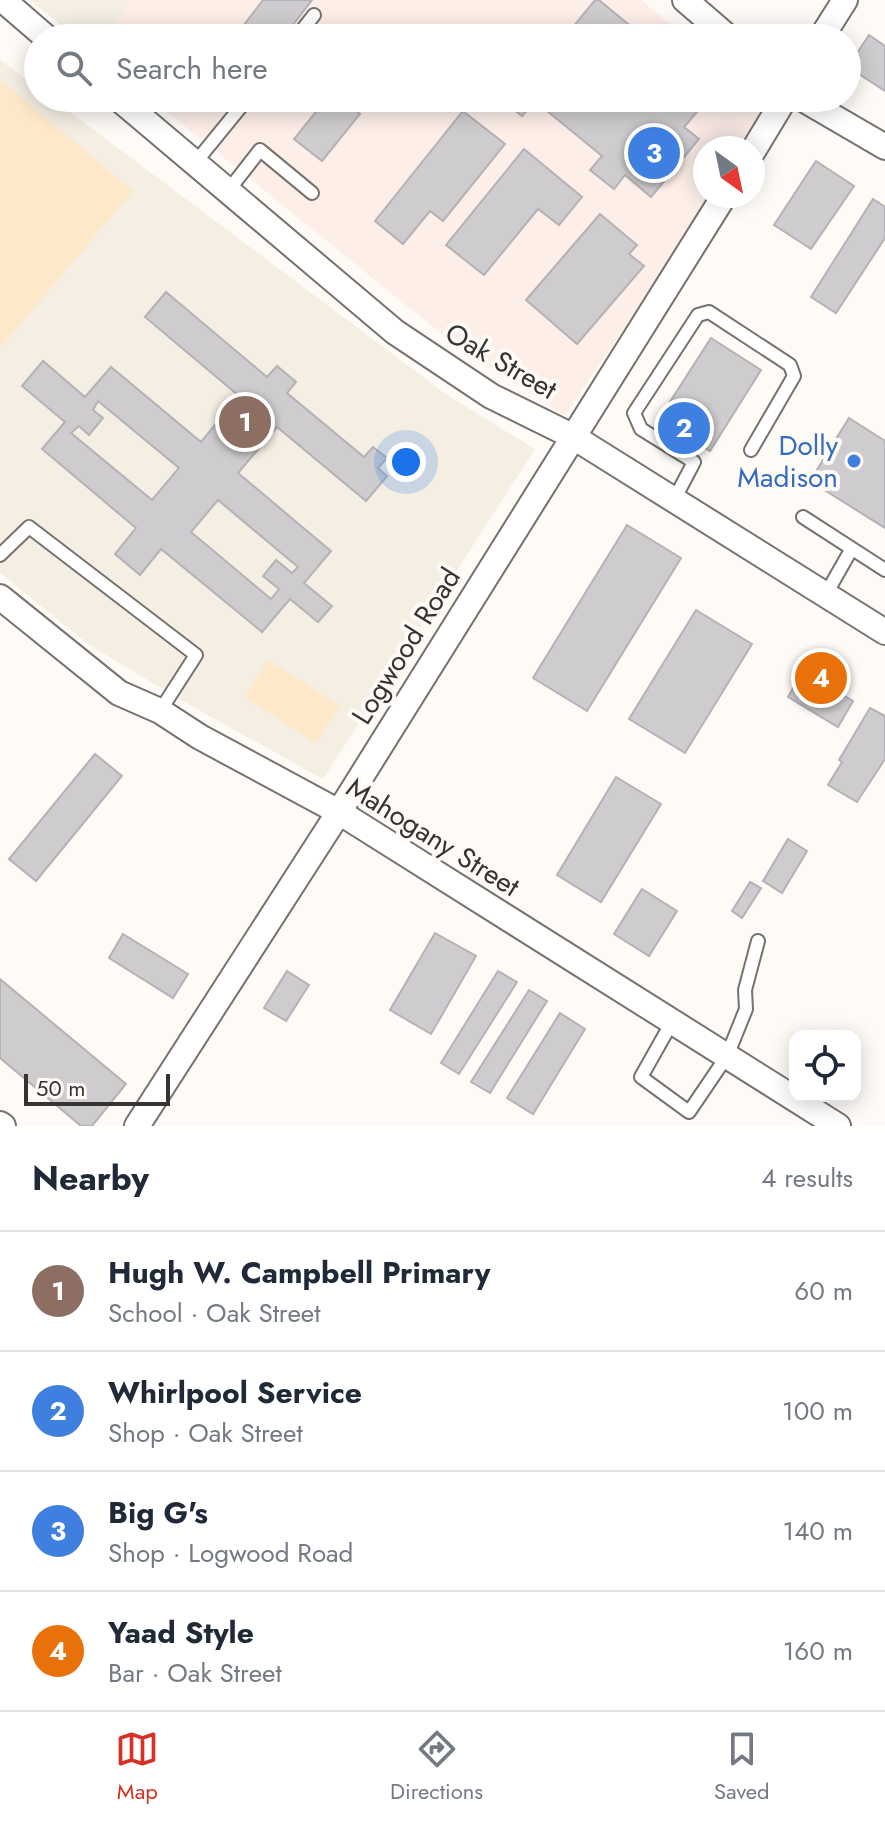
<!DOCTYPE html>
<html lang="en">
<head>
<meta charset="utf-8">
<style>
  :root { --surface:#fff; --page:#f6f6f7; --text:#1f2937; --muted:#747a83; --line:#e0e1e3; --accent:#d93025 }
  body { margin:0; font-family:Jost,sans-serif; background:var(--page); color:var(--text) }
  .controls { position:absolute; right:24px; bottom:24px; display:grid; overflow:hidden; border-radius:16px; box-shadow:0 4px 20px #0003 }
  .controls button { width:72px; height:72px; display:grid; place-items:center; padding:0; border:0; border-bottom:2px solid var(--line); background:var(--surface); color:var(--text); font:40px sans-serif }
  .compass { position:absolute; left:693px; top:136px; width:72px; height:72px; border-radius:50%; background:var(--surface); box-shadow:0 4px 20px #0003; rotate:147deg }
  .scale { position:absolute; left:24px; bottom:20px; width:146px; box-sizing:border-box; padding-left:8px; border:4px solid #353433; border-top:0; font-size:22px; line-height:28px; white-space:nowrap; color:#353433; -webkit-text-stroke:6px #fefbf7; paint-order:stroke }
  .you { position:absolute; left:406px; top:462px; width:28px; height:28px; margin:-20px; border:6px solid #fff; border-radius:50%; background:#1a73e8; box-shadow:0 0 0 12px #1a73e833 }
  .badge { display:grid; place-items:center; width:52px; height:52px; border-radius:50%; background:var(--accent); color:#fff; font-size:26px; font-weight:700 }
  .pin { position:absolute; translate:-50% -50%; border:4px solid #fff; box-shadow:0 2px 8px #0006 }
  .list { margin:0; padding:0; list-style:none }
  h2 { display:flex; justify-content:space-between; align-items:center; height:104px; margin:0; padding:0 32px; font-size:34px }
  h2 small { font-size:26px; font-weight:400; color:var(--muted) }
  .list li { display:grid; grid-template-columns:52px 1fr auto; gap:24px; align-items:center; box-sizing:border-box; height:120px; padding:0 32px; border-top:2px solid var(--line) }
  .list b { display:block; font-size:30px; white-space:nowrap }
  .list p { margin:0; font-size:26px; white-space:nowrap; color:var(--muted) }
  .list em { font-size:26px; font-style:normal; color:var(--muted) }
  .icon { flex:none; width:44px; height:44px; fill:none; stroke:currentColor; stroke-width:2; stroke-linecap:round; stroke-linejoin:round }
  .map { position:relative; flex:none; width:885px; height:1126px; overflow:hidden }
  .search { position:absolute; background:var(--surface); box-shadow:0 4px 20px #0003; left:24px; right:24px; top:24px; height:88px; display:flex; align-items:center; gap:20px; box-sizing:border-box; padding:0 28px; border-radius:44px; color:var(--muted); font-size:30px }
  .sheet { height:584px; background:var(--surface) }
  nav { display:flex; justify-content:space-around; align-items:center; box-sizing:border-box; height:112px; border-top:2px solid var(--line); background:var(--surface); font-size:22px; color:var(--muted) }
  nav a { display:grid; justify-items:center; gap:4px }
  nav .on { color:var(--accent) }
  .map>svg:first-child { display:block }
</style>
</head>
<body>
<div class="map">
<svg width="885" height="1126" viewBox="0 0 885 1126">
  <rect width="100%" height="100%" fill="#fefbf7"/>
  <g fill="#fdeee8">
    <path d="M132 0H641L687 38H103Z"/>
    <path d="M150 98H761L766 102 738 148H705V196H709L660 276 565 415 464 352Z"/>
  </g>
  <g fill="#f5eee3">
    <path d="M30 0H132L103 38H77Z"/>
    <path d="M0 60 38 88V98H51L447 395 535 449 323 779 193 707 89 645 0 573Z"/>
  </g>
  <g fill="#fde9c9">
    <path d="M0 79 133 191 0 348Z"/>
    <path d="M268 660 340 705 316 743 244 697Z"/>
  </g>
  <g fill="#cfccd0" stroke="#b4b2b6" stroke-width="2" fill-rule="evenodd">
    <path d="M263 0H312L283 38H234Z"/>
    <path d="M595 0H599L645 38H564Z"/>
    <path d="M869 35 885 46V91L848 67Z"/>
    <path d="M327 98H340L360 114 322 161 294 139Z"/>
    <path d="M514 98H709L684 127 699 139 651 197 625 175 614 189 590 170 602 156 535 101 522 116 508 105Z"/>
    <path d="M463 111 505 144 443 221 430 211 403 244 375 221Z"/>
    <path d="M524 149 582 197 559 225 538 209 484 275 446 245Z"/>
    <path d="M816 161 854 186 811 249 774 225Z"/>
    <path d="M873 199 885 207V238L836 313 811 297Z"/>
    <path d="M600 214 637 245 629 254 644 266 577 344 526 300Z"/>
    <path d="M166 292 267 377 277 366 296 382 287 393 364 457 373 447 387 458 378 468 387 476 366 501 277 427 238 473 331 551 304 583 332 606 318 622 290 599 262 632 161 549 140 575 115 554 136 528 42 449 65 422 22 386 43 361 85 397 111 367 201 442 239 396 145 317ZM98 401 179 468 152 500 71 433 79 426 89 435 103 418 93 410ZM218 500 298 567 292 573 276 560 263 576 279 589 271 599 191 532Z"/>
    <path d="M711 338 761 370 710 451 659 419Z"/>
    <path d="M849 418 885 441V528L810 481Z"/>
    <path d="M627 525 681 558 587 711 533 678Z"/>
    <path d="M696 610 752 644 685 753 629 719Z"/>
    <path d="M803 671 853 701 838 727 788 697Z"/>
    <path d="M870 708 885 716V759L857 802 828 785 842 762 839 760Z"/>
    <path d="M95 754 122 776 36 881 9 859Z"/>
    <path d="M616 777 661 804 601 902 557 875Z"/>
    <path d="M788 839 807 851 782 893 763 881Z"/>
    <path d="M750 882 761 888 742 918 732 911Z"/>
    <path d="M642 889 677 911 649 956 614 934Z"/>
    <path d="M435 933 476 956 431 1034 390 1010Z"/>
    <path d="M123 934 188 974 173 998 109 958Z"/>
    <path d="M287 971 309 985 286 1021 264 1008Z"/>
    <path d="M498 971 517 982 459 1074 441 1063Z"/>
    <path d="M0 979 126 1084 92 1126H81L0 1058Z"/>
    <path d="M529 990 547 1001 490 1093 471 1082Z"/>
    <path d="M560 1013 585 1029 533 1114 507 1098Z"/>
  </g>
  <g fill="none" stroke-linecap="round" stroke-linejoin="round">
    <defs>
      <g id="service">
        <path d="M296 38 314 15"/>
        <path d="M195 163 248 98"/>
        <path d="M228 191 260 150 312 193"/>
        <path d="M674 500 694 462 641 429 634 413 698 315 709 312 790 365 794 376 751 450"/>
        <path d="M803 517 885 570"/>
        <path d="M0 555 29 527 196 655 160 711"/>
        <path d="M826 594 851 550"/>
        <path d="M672 1022 641 1077 689 1112 727 1056 746 1009 745 990 758 941"/>
      </g>
      <g id="minor">
        <path d="M3 0 47 38"/>
        <path d="M685 0 729 38"/>
        <path d="M821 38 845 0"/>
        <path d="M118 98 395 332 491 396 572 436 885 632"/>
        <path d="M801 98 885 147"/>
        <path d="M753 151 785 98"/>
        <path d="M0 597 119 693 160 711 200 737 339 812 838 1126"/>
        <path d="M0 1124 3 1126"/>
        <path d="M137 1126 339 812 724 196"/>
      </g>
    </defs>
    <use href="#service" stroke="#75726f" stroke-width="16"/>
    <use href="#minor" stroke="#75726f" stroke-width="28"/>
    <use href="#service" stroke="#fff" stroke-width="12"/>
    <use href="#minor" stroke="#fff" stroke-width="24"/>
  </g>
  <circle fill="#3f7fe0" stroke="#fefbf7" stroke-width="3" cx="854" cy="461" r="8"/>
  <g text-anchor="middle" dominant-baseline="central" stroke-width="8" stroke-linejoin="round" paint-order="stroke">
    <g font-size="28" fill="#353433" stroke="#fefbf7">
      <text transform="translate(501 361) rotate(30)">Oak Street</text>
      <text transform="translate(406 646) rotate(-58)">Logwood Road</text>
      <text transform="translate(433 837) rotate(32)">Mahogany Street</text>
    </g>
    <g font-size="28" fill="#366cbe" stroke="#fefbf7" text-anchor="end">
      <text x="838" y="445">Dolly<tspan x="838" dy="32">Madison</tspan></text>
    </g>
  </g>
</svg>
<div class="controls">
<button><svg class="icon" aria-label="locate" viewBox="0 0 24 24"><circle cx="12" cy="12" r="6"/><path d="M12 2v4M12 18v4M2 12h4M18 12h4"/></svg></button>
</div>
<svg class="compass" viewBox="-18 -18 36 36"><path d="M0-13l5 13h-10z" fill="#e53935"/><path d="M0 13l5-13h-10z" fill="#747a83"/></svg>
<div class="scale">50 m</div>
<div class="you"></div>
<div class="pin badge" style="left:245px;top:422px;background:#8d6e63">1</div>
<div class="pin badge" style="left:684px;top:428px;background:#3f7fe0">2</div>
<div class="pin badge" style="left:654px;top:153px;background:#3f7fe0">3</div>
<div class="pin badge" style="left:821px;top:678px;background:#e8710a">4</div>
<div class="search"><svg class="icon" aria-label="search" viewBox="0 0 24 24"><circle cx="10" cy="10" r="6"/><path d="M15 15l6 6"/></svg>Search here</div>
</div>
<section class="sheet">
<h2>Nearby<small>4 results</small></h2>
<ul class="list">
<li><span class="badge" style="background:#8d6e63">1</span><div><b>Hugh W. Campbell Primary</b><p>School · Oak Street</p></div><em>60 m</em></li>
<li><span class="badge" style="background:#3f7fe0">2</span><div><b>Whirlpool Service</b><p>Shop · Oak Street</p></div><em>100 m</em></li>
<li><span class="badge" style="background:#3f7fe0">3</span><div><b>Big G's</b><p>Shop · Logwood Road</p></div><em>140 m</em></li>
<li><span class="badge" style="background:#e8710a">4</span><div><b>Yaad Style</b><p>Bar · Oak Street</p></div><em>160 m</em></li>
</ul>
</section>
<nav>
<a class="on"><svg class="icon" aria-label="map" viewBox="0 0 24 24"><path d="M3 6l6-2 6 2 6-2v14l-6 2-6-2-6 2zM9 4v14M15 6v14"/></svg>Map</a>
<a><svg class="icon" aria-label="directions" viewBox="0 0 24 24"><path d="M12 3l9 9-9 9-9-9zM9 14v-3h6M13 9l2 2-2 2"/></svg>Directions</a>
<a><svg class="icon" aria-label="saved" viewBox="0 0 24 24"><path d="M7 4h10v16l-5-4-5 4z"/></svg>Saved</a>
</nav>
</body>
</html>
